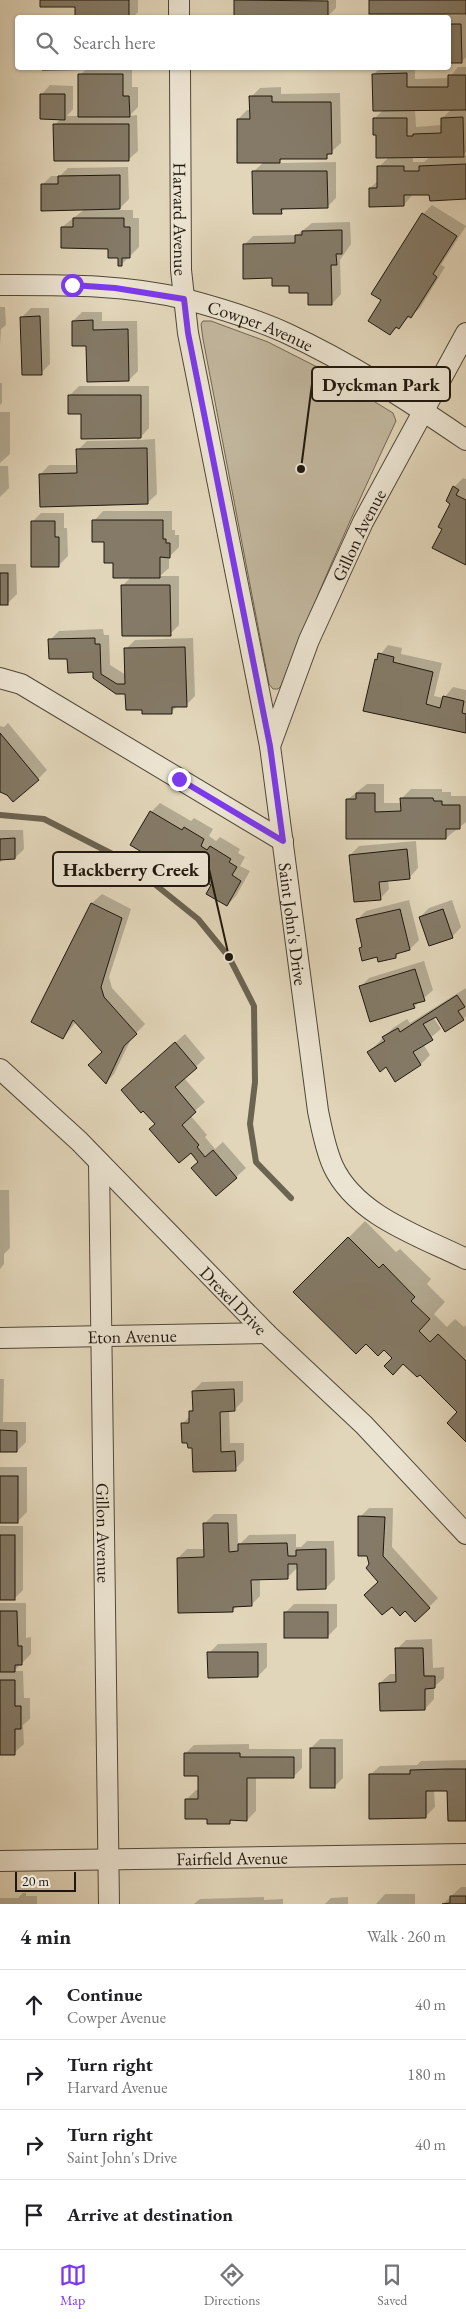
<!DOCTYPE html>
<html lang="en">
<head>
<meta charset="utf-8">
<style>
  :root { --surface:#fff; --page:#f2f2f2; --text:#202124; --muted:#757577; --line:#e0e0e0; --accent:#7c3aed }
  body { margin:0; font-family:"EB Garamond",serif; background:var(--page); color:var(--text) }
  .scale { position:absolute; left:15px; bottom:12px; width:61px; box-sizing:border-box; padding-left:5px; border:2px solid #1f170d; border-top:0; font-size:14px; line-height:18px; white-space:nowrap; color:#1f170d; -webkit-text-stroke:4px #ece4d2; paint-order:stroke }
  .stop { position:absolute; width:15px; height:15px; margin:-11px; border:4px solid #7c3aed; border-radius:50%; background:#fff }
  .stop.end { background:#7c3aed; border-color:#fff; box-shadow:0 1px 5px #0008 }
  .list { margin:0; padding:0; list-style:none }
  h2 { display:flex; justify-content:space-between; align-items:center; height:65px; margin:0; padding:0 20px; font-size:21px }
  h2 small { font-size:16px; font-weight:400; color:var(--muted) }
  .list li { display:grid; grid-template-columns:32px 1fr auto; gap:15px; align-items:center; box-sizing:border-box; height:70px; padding:0 20px; border-top:1px solid var(--line) }
  .list b { display:block; font-size:19px; white-space:nowrap }
  .list p { margin:0; font-size:16px; white-space:nowrap; color:var(--muted) }
  .list em { font-size:16px; font-style:normal; color:var(--muted) }
  .icon { flex:none; width:28px; height:28px; fill:none; stroke:currentColor; stroke-width:2; stroke-linecap:round; stroke-linejoin:round }
  .map { position:relative; flex:none; width:466px; height:1904px; overflow:hidden }
  .search { position:absolute; background:var(--surface); box-shadow:0 1px 4px #0004; left:15px; right:15px; top:15px; height:55px; display:flex; align-items:center; gap:12px; box-sizing:border-box; padding:0 18px; border-radius:5px; color:var(--muted); font-size:19px }
  .sheet { height:345px; background:var(--surface) }
  nav { display:flex; justify-content:space-around; align-items:center; box-sizing:border-box; height:70px; border-top:1px solid var(--line); background:var(--surface); font-size:14px; color:var(--muted) }
  nav a { display:grid; justify-items:center; gap:2px }
  nav .on { color:var(--accent) }
  .map>svg:first-child { display:block }
</style>
</head>
<body>
<div class="map">
<svg width="466" height="1904" viewBox="0 0 466 1904">
  <rect width="100%" height="100%" fill="#e2d6ba"/>
  <filter id="stains"><feTurbulence type="fractalNoise" baseFrequency=".004" numOctaves="4"/><feColorMatrix values="0 0 0 0 .2 0 0 0 0 .09 0 0 0 0 .02 0 0 0 .5 -.17"/></filter>
  <radialGradient id="worn" r=".72"><stop offset=".6" stop-color="#630" stop-opacity="0"/><stop offset="1" stop-color="#630" stop-opacity=".3"/></radialGradient>
  <path fill="#c1b69d" stroke="#706655" d="M203 321H211L268 342 321 369 393 413 396 421C355 508 316 596 281 686L278 689H273L269 684 203 339 201 324Z"/>
  <g fill="#0003" fill-rule="evenodd">
    <path d="M41 0H138V12L132 18H77L76 6Z"/>
    <path d="M235 0H336V8L327 17 337 18H236Z"/>
    <path d="M466 15V57L461 62H448V18H412L413 16Z"/>
    <path d="M458 67H466V152L462 156H466V198L413 194 404 205 370 188 379 180V167L389 157 377 134 374 119 383 110 374 74 380 68H415V79L449 78ZM415 109H452L442 118V125L416 127ZM413 156H431L424 162H413Z"/>
    <path d="M44 68H132V87H138V107L129 116 137 115 138 151 128 160 55 125 61 118 41 95 50 85 73 86V109L67 116H80V75L86 69Z"/>
    <path d="M281 87V94L340 93 341 143 326 157 283 158 278 163 336 162V198L327 207H286L281 213 253 172 264 162 238 119 247 110H251V97L260 88Z"/>
    <path d="M128 167 129 199 118 210H133V218H139V247L121 265 119 257 109 247 62 227 85 209 42 185 51 176H60L68 168Z"/>
    <path d="M432 205 466 226 441 265 445 267 420 308 390 334 383 300 423 214Z"/>
    <path d="M350 222 351 244 340 260 341 294 332 304 309 292 273 277 244 245 253 236 297 235 312 223Z"/>
    <path d="M0 307H5L6 325 1 329 0 345Z"/>
    <path d="M31 308H49L50 364 41 373 21 318Z"/>
    <path d="M82 312H102V321H137L138 371 129 380 88 345 73 321Z"/>
    <path d="M0 383H2V403L0 405Z"/>
    <path d="M79 386H149V428L138 440 155 439 157 494 147 503 40 475 49 465H78V450L87 441 137 440V437L82 412 70 395Z"/>
    <path d="M0 412H10V454L0 463Z"/>
    <path d="M0 466H8L9 488 0 497Z"/>
    <path d="M463 478 466 479V564L444 528 452 503 454 487Z"/>
    <path d="M103 511H172V530H175V535H179V547L169 557V568L160 576H179V625L170 634 122 586 131 577 115 562 94 521Z"/>
    <path d="M41 513H64V528H67L68 556 58 566 32 522Z"/>
    <path d="M0 564H16L17 594 7 604H0Z"/>
    <path d="M103 629 104 635H109L110 665 126 675V649L135 640 193 638 195 696 186 705 178 706 171 712 143 708 126 693 94 671 69 657 50 640 59 631Z"/>
    <path d="M388 645 402 648 401 654 442 663 434 696 444 698 453 687 466 690V733L364 710 376 660Z"/>
    <path d="M8 723 47 770 38 779 8 794 0 791V726L4 727Z"/>
    <path d="M367 784H384V803H402V798L411 789H442V792H451V796H466V822L446 838H348L347 800Z"/>
    <path d="M160 803 191 821 194 818 213 829 209 836 216 841 220 837 240 849 238 853 245 857 240 866 250 871 236 896 227 905 212 885 203 880 199 884 151 812Z"/>
    <path d="M0 830H23L24 849 15 858H3L0 863Z"/>
    <path d="M416 841 418 868 409 878 388 880 389 889 380 899 350 855 359 846Z"/>
    <path d="M102 894 131 909 109 977 112 988 145 1024 132 1037 114 1074 106 1083 103 1052 76 1022 63 1038 32 1022 92 903Z"/>
    <path d="M409 900 419 940 410 949 401 951 396 956H378L360 949 363 945 357 920 366 911Z"/>
    <path d="M452 900 461 927 452 937 420 917 429 908Z"/>
    <path d="M424 961 433 990 414 1007 360 987 369 978Z"/>
    <path d="M466 988V1016L463 1019 436 1015 433 1017 441 1029 423 1044 430 1055 421 1064 396 1080 387 1066 369 1052 393 1028 407 1019 410 1023Z"/>
    <path d="M185 1034 205 1058 184 1078 205 1102 190 1115 207 1135 205 1137 215 1149 223 1142 246 1168 216 1195 199 1161 157 1124 132 1081Z"/>
    <path d="M0 1190H9L10 1248 4 1254V1264L0 1269Z"/>
    <path d="M365 1221 396 1252 400 1249 431 1279 427 1284 445 1302 434 1314 447 1327 455 1319 464 1327 466 1325V1440L459 1412 420 1374 394 1358 384 1348 366 1342 295 1292Z"/>
    <path d="M0 1379H4L3 1422H26V1442L17 1451H0Z"/>
    <path d="M243 1381V1401L234 1410H229L230 1443H244V1460L235 1469 194 1447 183 1423 190 1416V1411L194 1408 193 1391 202 1382Z"/>
    <path d="M0 1467H27V1512L18 1521 0 1522Z"/>
    <path d="M369 1508H393L392 1547 438 1598 429 1607 380 1581 371 1565 360 1517Z"/>
    <path d="M214 1514H237L238 1543H241L249 1535 296 1534V1547H301L307 1541H334L335 1579 326 1588 298 1567 287 1578H260V1596L251 1605H238L233 1610 178 1558 187 1549H205V1523Z"/>
    <path d="M0 1526H23V1590L14 1599H0Z"/>
    <path d="M0 1603H26V1638L31 1637V1654L14 1671H23L24 1698H30V1719L23 1725 24 1744 14 1753 0 1754Z"/>
    <path d="M294 1604H337V1627L328 1636 285 1613Z"/>
    <path d="M432 1639 433 1668 444 1667V1678L434 1687V1699L425 1709 380 1683 390 1674H397V1649L406 1640Z"/>
    <path d="M267 1643V1667L258 1676 209 1653 218 1644Z"/>
    <path d="M320 1739H343V1778L334 1787 311 1748Z"/>
    <path d="M249 1744V1749H302V1768L293 1777H256V1811L247 1820 233 1819 229 1823 208 1818 187 1799 196 1790H199V1775L185 1754 194 1745Z"/>
    <path d="M466 1760V1819L449 1790H434L435 1807 426 1816 370 1775 380 1766 417 1765 421 1761Z"/>
    <path d="M461 1887H466V1904H443Z"/>
    <path d="M23 1893H26V1896H37V1904H0V1898H18Z"/>
    <path d="M385 1894H415V1904H376Z"/>
    <path d="M264 1897V1900L283 1899V1904H194L200 1899Z"/>
    <path d="M348 1897V1904H325L331 1898Z"/>
  </g>
  <g fill="none" stroke-linecap="round" stroke-linejoin="round">
    <path stroke="#6c6351" stroke-width="6" d="M0 815 44 819 126 861 198 919 229 957 254 1006 255 1082 250 1124 256 1162 291 1198"/>
  </g>
  <g fill="#847a67" stroke="#1f170d">
    <path d="M40 0H129V18H75V7H40Z"/>
    <path d="M234 0 328 1V18H234Z"/>
    <rect x="369" y="0" width="97" height="14"/>
    <path d="M448 24H461L462 63H448Z"/>
    <path d="M42 68H128V69L42 70Z"/>
    <path d="M407 73V87H448V75H466V110L373 111 372 74Z"/>
    <path d="M78 74H123V96H129L130 117H78Z"/>
    <path d="M40 94H65V120L40 119Z"/>
    <path d="M249 96H272V102H331L332 154H327V159H280V163H237V119H250Z"/>
    <path d="M463 117 464 157 376 158V135H373V118H407V136H413V134L441 133V118Z"/>
    <path d="M53 124H129V161H54Z"/>
    <path d="M466 164V199L430 201 429 195H404V206L369 207V188H377V166H404V171H419V166Z"/>
    <path d="M252 171H327L328 208 281 209 282 214H253Z"/>
    <path d="M120 175V209L41 211V184H58V176Z"/>
    <path d="M422 213 457 236 433 274 437 277 411 318 408 316 399 329 396 327 390 335 368 321 381 300 371 294Z"/>
    <path d="M73 218H124V227H130V258H122V266H118V258H108V249L61 248V227H73Z"/>
    <path d="M342 230V254H336L337 265H331L332 305H308V293H289V286H272V278L243 279V244L295 243V235H302V231Z"/>
    <path d="M40 316 42 375H22L20 317Z"/>
    <path d="M93 320V330L128 329 129 381 87 382 86 346H72V321Z"/>
    <path d="M68 395H141V438L81 439V414H68Z"/>
    <path d="M147 448 148 504 40 507 39 474 77 473 76 449Z"/>
    <path d="M453 486 459 490 456 495 466 500V565L432 548 442 529 438 527 450 504 446 501Z"/>
    <path d="M92 520H163V539H166V543H170V558L160 557V578H113V563H104V542H92Z"/>
    <path d="M31 521H55V537H59V567H31Z"/>
    <rect x="0" y="573" width="8" height="32"/>
    <path d="M121 585H170L171 636H122Z"/>
    <path d="M95 638V644H100L101 674 117 684H125L124 648 185 647 187 707H172V714H142V710H126L125 694H116L93 678V672L68 673 67 659H49L48 639Z"/>
    <path d="M378 653 394 657 393 662 433 672 426 704 440 708 443 696 464 701 462 713 466 714V733L363 711 375 659 377 660Z"/>
    <path d="M0 733 39 780 13 802 7 795 0 792Z"/>
    <path d="M356 793H375V812L401 811 400 798H433L434 801H442V805H460V829H446V839H346V799H356Z"/>
    <path d="M150 811 182 830 184 827 204 839 201 846 207 850 210 846 231 859 229 862 237 867 232 875 241 881 227 906 206 894 211 885 202 880 199 886 130 845Z"/>
    <path d="M15 838V859L0 860V839Z"/>
    <path d="M407 849 410 879 379 882 381 900 354 902 349 855Z"/>
    <path d="M91 903 122 918 101 987 104 997 137 1034 124 1046 106 1084 88 1065 102 1052 73 1020 63 1039 31 1022Z"/>
    <path d="M400 909 410 950 396 954V958L378 962 377 957 362 961 359 948 362 947 356 919Z"/>
    <path d="M443 909 453 938 429 946 419 917Z"/>
    <path d="M415 969 425 1001 413 1004 415 1008 370 1022 359 986Z"/>
    <path d="M457 995 465 1007 458 1011 464 1020 445 1032 436 1017 423 1024 433 1040 413 1052 421 1065 395 1082 386 1067 380 1072 367 1052 385 1041 382 1037 398 1028 400 1032Z"/>
    <path d="M175 1042 197 1068 175 1087 196 1112 182 1125 199 1145 197 1147 205 1157 213 1150 237 1178 216 1196 191 1168 198 1162 191 1153 179 1163 149 1129 155 1124 143 1111 141 1113 121 1090Z"/>
    <path d="M348 1237 379 1268 383 1264 415 1297 411 1301 430 1319 419 1331 430 1342 438 1334 466 1361V1442L447 1423 457 1412 420 1375 417 1377 403 1364 393 1375 384 1366 392 1358 384 1350 378 1356 366 1344 356 1354 293 1292Z"/>
    <path d="M234 1389 235 1411 220 1412 221 1452 235 1451 236 1471 193 1472 192 1448H188L187 1443H182L181 1423H189V1411H193L192 1391Z"/>
    <path d="M0 1430 17 1431V1452H0Z"/>
    <rect x="0" y="1476" width="18" height="47"/>
    <path d="M358 1516 385 1517 383 1556 430 1608 415 1622 405 1611 400 1616 392 1607 382 1615 364 1595 378 1582 366 1568 369 1564 367 1556H358Z"/>
    <path d="M203 1523H228L229 1552 238 1551V1544L287 1543 288 1556H296V1550L326 1549V1589L297 1590V1564H288V1579L251 1580 252 1606 233 1607V1612L178 1613 177 1558 204 1557Z"/>
    <rect x="0" y="1535" width="15" height="65"/>
    <path d="M0 1611H17L18 1646H22V1665H15V1672H0Z"/>
    <rect x="284" y="1612" width="44" height="26"/>
    <path d="M395 1648H423L424 1676H435V1688L425 1689V1710L380 1711 379 1683 396 1682Z"/>
    <path d="M207 1652H258V1677L208 1678Z"/>
    <path d="M0 1680H15V1706H21V1729H15V1755H0Z"/>
    <rect x="310" y="1748" width="25" height="40"/>
    <path d="M184 1753H240V1757H294V1778H247V1821L230 1820V1824H207V1819H185V1799H198V1776H184Z"/>
    <path d="M447 1769H466V1821H448L447 1791H426V1818L369 1819V1774H410V1770Z"/>
    <path d="M450 1896H466V1904H442L450 1903Z"/>
  </g>
  <g fill="none" stroke-linecap="round" stroke-linejoin="round">
    <defs>
      <g id="minor">
        <path d="M179 0V18"/>
        <path id="s1" d="M180 68 181 270 188 333 270 746 318 1111C322 1130 325 1148 333 1166 356 1216 420 1236 466 1259"/>
        <path id="s2" d="M0 285C62 285 125 284 185 299 219 308 255 319 286 333 349 362 409 401 466 440"/>
        <path d="M0 678 21 684 283 841"/>
        <path id="s3" d="M270 746 309 640 363 522 466 333"/>
        <path id="s4" d="M0 1069 79 1141 266 1333 364 1425 466 1534"/>
        <path id="s5" d="M99 1162 109 1904"/>
        <path id="s6" d="M0 1338 266 1333"/>
        <path id="s7" d="M0 1861 466 1854"/>
      </g>
    </defs>
    <use href="#minor" stroke="#504738" stroke-width="22"/>
    <use href="#minor" stroke="#ece4d2" stroke-width="20"/>
  </g>
  <g fill="none" stroke-linecap="round" stroke-linejoin="round">
    <path stroke="#7c3aed" stroke-width="6" d="M72 285 115 288 184 299 188 333 270 746 283 841 179 779"/>
  </g>
  <g text-anchor="middle" dominant-baseline="central" stroke-width="4.5" stroke-linejoin="round" paint-order="stroke">
    <g font-size="18" fill="#1f170d" stroke="#ece4d2">
      <text stroke="none"><textPath href="#s1" startOffset="151">Harvard Avenue</textPath></text>
      <text stroke="none"><textPath href="#s2" startOffset="266">Cowper Avenue</textPath></text>
      <text stroke="none"><textPath href="#s3" startOffset="229">Gillon Avenue</textPath></text>
      <text stroke="none"><textPath href="#s1" startOffset="866">Saint John's Drive</textPath></text>
      <text stroke="none"><textPath href="#s4" startOffset="329">Drexel Drive</textPath></text>
      <text stroke="none"><textPath href="#s6" startOffset="132">Eton Avenue</textPath></text>
      <text stroke="none"><textPath href="#s5" startOffset="371">Gillon Avenue</textPath></text>
      <text stroke="none"><textPath href="#s7" startOffset="232">Fairfield Avenue</textPath></text>
    </g>
  </g>
  <path fill="none" stroke="#1f170d" stroke-width="2" d="M301 469L312 384M229 957L209 869"/>
  <g fill="#1f170d" stroke="#ece4d2" stroke-width="2">
    <circle cx="301" cy="469" r="5"/>
    <circle cx="229" cy="957" r="5"/>
  </g>
  <g fill="#ece4d2" stroke="#1f170d" stroke-width="2">
    <rect x="312" y="367" width="138" height="34" rx="5"/>
    <rect x="53" y="852" width="156" height="34" rx="5"/>
  </g>
  <g font-size="19" text-anchor="middle" font-weight="bold" fill="#1f170d">
    <text x="381" y="391">Dyckman Park</text>
    <text x="131" y="876">Hackberry Creek</text>
  </g>
  <rect width="100%" height="100%" filter="url(#stains)"/>
  <rect width="100%" height="100%" fill="url(#worn)"/>
</svg>
<div class="scale">20 m</div>
<div class="stop" style="left:72px;top:285px"></div>
<div class="stop end" style="left:179px;top:779px"></div>
<div class="search"><svg class="icon" aria-label="search" viewBox="0 0 24 24"><circle cx="10" cy="10" r="6"/><path d="M15 15l6 6"/></svg>Search here</div>
</div>
<section class="sheet">
<h2>4 min<small>Walk · 260 m</small></h2>
<ul class="list">
<li><svg class="icon" aria-label="ahead" viewBox="0 0 24 24"><path d="M12 20V5M6 11l6-6 6 6"/></svg><div><b>Continue</b><p>Cowper Avenue</p></div><em>40 m</em></li>
<li><svg class="icon" aria-label="right" viewBox="0 0 24 24"><path d="M7 20v-9h11M14 6l5 5-5 5"/></svg><div><b>Turn right</b><p>Harvard Avenue</p></div><em>180 m</em></li>
<li><svg class="icon" aria-label="right" viewBox="0 0 24 24"><path d="M7 20v-9h11M14 6l5 5-5 5"/></svg><div><b>Turn right</b><p>Saint John's Drive</p></div><em>40 m</em></li>
<li><svg class="icon" aria-label="arrive" viewBox="0 0 24 24"><path d="M6 21V4h12l-3 4 3 4H6"/></svg><div><b>Arrive at destination</b></div></li>
</ul>
</section>
<nav>
<a class="on"><svg class="icon" aria-label="map" viewBox="0 0 24 24"><path d="M3 6l6-2 6 2 6-2v14l-6 2-6-2-6 2zM9 4v14M15 6v14"/></svg>Map</a>
<a><svg class="icon" aria-label="directions" viewBox="0 0 24 24"><path d="M12 3l9 9-9 9-9-9zM9 14v-3h6M13 9l2 2-2 2"/></svg>Directions</a>
<a><svg class="icon" aria-label="saved" viewBox="0 0 24 24"><path d="M7 4h10v16l-5-4-5 4z"/></svg>Saved</a>
</nav>
</body>
</html>
